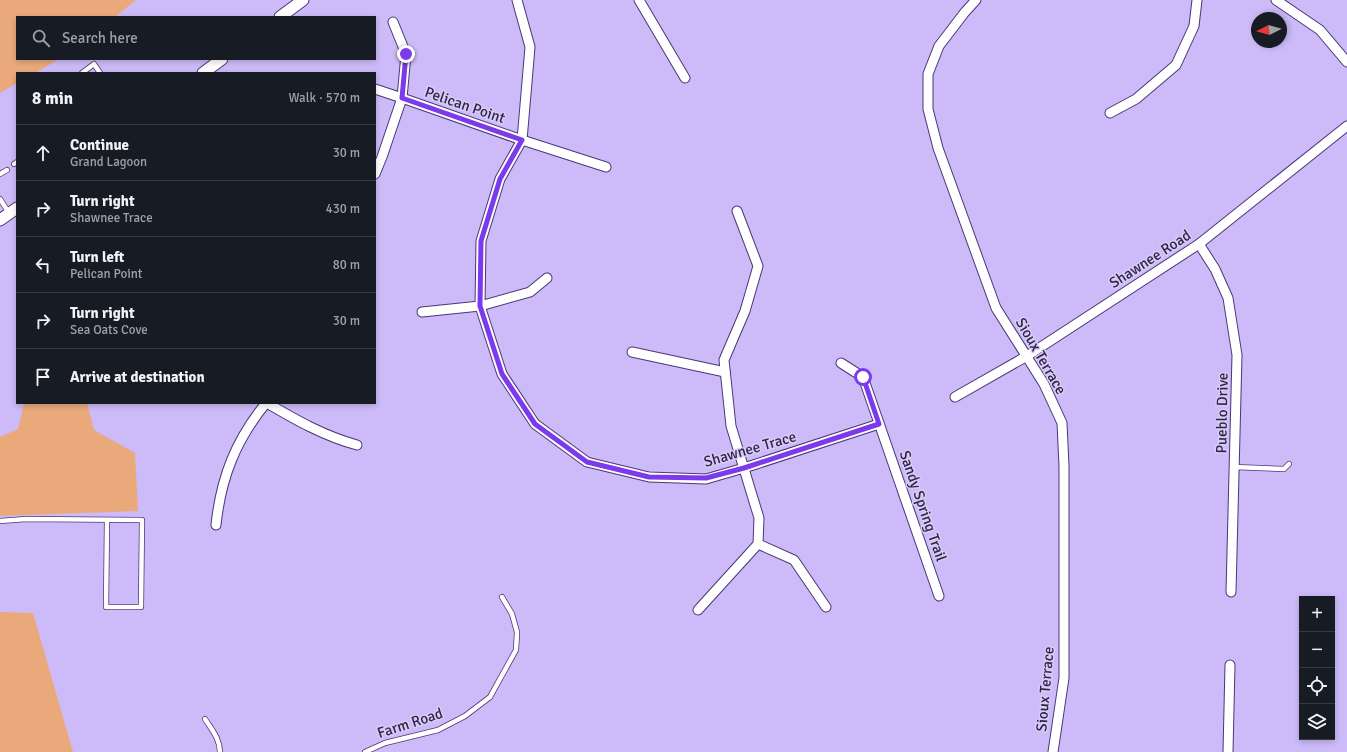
<!DOCTYPE html>
<html lang="en">
<head>
<meta charset="utf-8">
<style>
  :root { --surface:#171b24; --page:#20242c; --text:#f1f3f6; --muted:#9ea1a6; --line:#363941 }
  body { margin:0; font-family:Signika,sans-serif; background:var(--page); color:var(--text) }
  .controls { position:absolute; right:12px; bottom:12px; display:grid; overflow:hidden; border-radius:0px; box-shadow:0 2px 6px #0003 }
  .controls button { width:36px; height:36px; display:grid; place-items:center; padding:0; border:0; border-bottom:1px solid var(--line); background:var(--surface); color:var(--text); font:20px sans-serif }
  .compass { position:absolute; left:1251px; top:12px; width:36px; height:36px; border-radius:50%; background:var(--surface); box-shadow:0 2px 6px #0003; rotate:264deg }
  .stop { position:absolute; width:12px; height:12px; margin:-9px; border:3px solid #7c3aed; border-radius:50%; background:#fff }
  .stop.end { background:#7c3aed; border-color:#fff; box-shadow:0 1px 4px #0008 }
  .list { margin:0; padding:0; list-style:none }
  h2 { display:flex; justify-content:space-between; align-items:center; height:52px; margin:0; padding:0 16px; font-size:17px }
  h2 small { font-size:13px; font-weight:400; color:var(--muted) }
  .list li { display:grid; grid-template-columns:26px 1fr auto; gap:12px; align-items:center; box-sizing:border-box; height:56px; padding:0 16px; border-top:1px solid var(--line) }
  .list b { display:block; font-size:15px; white-space:nowrap }
  .list p { margin:0; font-size:13px; white-space:nowrap; color:var(--muted) }
  .list em { font-size:13px; font-style:normal; color:var(--muted) }
  .icon { flex:none; width:22px; height:22px; fill:none; stroke:currentColor; stroke-width:2; stroke-linecap:round; stroke-linejoin:round }
  .map { position:relative; flex:none; width:1347px; height:752px; overflow:hidden }
  .search { position:absolute; background:var(--surface); box-shadow:0 2px 6px #0003; left:16px; top:16px; width:360px; height:44px; display:flex; align-items:center; gap:10px; box-sizing:border-box; padding:0 14px; border-radius:0px; color:var(--muted); font-size:15px }
  .panel { position:absolute; background:var(--surface); box-shadow:0 2px 6px #0003; left:16px; top:72px; width:360px; height:332px; border-radius:0px }
  .map>svg:first-child { display:block }
</style>
</head>
<body>
<div class="map">
<svg width="1347" height="752" viewBox="0 0 1347 752">
  <rect width="100%" height="100%" fill="#ccbbf8"/>
  <g fill="#eaa97a">
    <path d="M0 0H136L115 17H17V59H59L35 73H17V83L0 93Z"/>
    <path d="M24 403H87L94 430 135 453 138 511 0 516V437L18 429Z"/>
    <path d="M0 612 33 613 73 752H0Z"/>
  </g>
  <g fill="none" stroke-linecap="round" stroke-linejoin="round">
    <defs>
      <g id="service">
        <path d="M82 73 94 64 100 73"/>
        <path d="M14 164 17 162"/>
        <path d="M0 174 7 170"/>
        <path d="M0 199 9 213"/>
        <path d="M1234 467 1284 469 1289 464"/>
        <path d="M0 521 26 519 142 520 141 607H106L107 520"/>
        <path d="M205 719C212 730 220 739 220 752"/>
        <path d="M365 752 385 743 438 730 465 716 490 697 516 650 517 632 512 614 502 597"/>
      </g>
      <g id="minor">
        <path d="M517 0 530 47 522 140 500 179 481 241 480 306 502 374 535 424 587 462 649 477 706 479 744 468 879 424"/>
        <path d="M639 0 685 78"/>
        <path d="M976 0 965 12 939 46 928 74V109L938 148 996 308 1044 384 1062 423 1064 466V678L1053 752"/>
        <path d="M1276 0 1320 30 1347 62"/>
        <path d="M375 89 402 98 522 140 606 167"/>
        <path d="M1110 113 1136 99 1176 65 1194 26 1197 0"/>
        <path d="M375 174 382 157 402 98 406 54 393 22"/>
        <path d="M1199 244 1215 269 1228 298 1237 355 1231 592"/>
        <path d="M422 312 480 306 530 292 547 278"/>
        <path d="M632 352 725 372"/>
        <path d="M841 363 863 377 939 596"/>
        <path d="M955 397 1027 356 1199 244 1347 126"/>
        <path d="M267 403C296 420 324 436 357 445"/>
        <path d="M216 525C221 477 236 440 266 403"/>
        <path d="M758 544 794 560 826 607"/>
        <path d="M698 610 758 544 759 518 731 426 724 360 745 311 758 266 737 211"/>
        <path d="M1228 752 1230 665"/>
      </g>
      <g id="tertiary">
        <path d="M280 17 303 0"/>
        <path d="M203 73 222 59"/>
        <path d="M0 220 17 208"/>
      </g>
    </defs>
    <use href="#service" stroke="#4c3676" stroke-width="6"/>
    <use href="#minor" stroke="#4c3676" stroke-width="11"/>
    <use href="#tertiary" stroke="#4c3676" stroke-width="13"/>
    <use href="#service" stroke="#fff" stroke-width="4.5"/>
    <use href="#minor" stroke="#fff" stroke-width="9"/>
    <use href="#tertiary" stroke="#fff" stroke-width="11"/>
  </g>
  <g fill="none" stroke-linecap="round" stroke-linejoin="round">
    <path stroke="#7c3aed" stroke-width="5" d="M406 54 402 98 522 140 500 179 481 241 480 306 502 374 535 424 587 462 649 477 706 478 744 468 879 424 863 377"/>
  </g>
  <g text-anchor="middle" dominant-baseline="central" stroke-width="3" stroke-linejoin="round" paint-order="stroke">
    <g font-size="15" fill="#2e2542" stroke="#d7cbf9">
      <text transform="translate(465 105) rotate(19)">Pelican Point</text>
      <text transform="translate(1150 259) rotate(-33)">Shawnee Road</text>
      <text transform="translate(1041 356) rotate(60)">Sioux Terrace</text>
      <text transform="translate(1222 413) rotate(-89)">Pueblo Drive</text>
      <text transform="translate(750 449) rotate(-16)">Shawnee Trace</text>
      <text transform="translate(923 506) rotate(71)">Sandy Spring Trail</text>
      <text transform="translate(1045 689) rotate(-85)">Sioux Terrace</text>
      <text transform="translate(410 723) rotate(-18)">Farm Road</text>
    </g>
  </g>
</svg>
<div class="controls">
<button>+</button>
<button>−</button>
<button><svg class="icon" aria-label="locate" viewBox="0 0 24 24"><circle cx="12" cy="12" r="6"/><path d="M12 2v4M12 18v4M2 12h4M18 12h4"/></svg></button>
<button><svg class="icon" aria-label="layers" viewBox="0 0 24 24"><path d="M12 4l9 5-9 5-9-5zM3 14l9 5 9-5"/></svg></button>
</div>
<svg class="compass" viewBox="-18 -18 36 36"><path d="M0-13l5 13h-10z" fill="#e53935"/><path d="M0 13l5-13h-10z" fill="#9ea1a6"/></svg>
<div class="stop" style="left:863px;top:377px"></div>
<div class="stop end" style="left:406px;top:54px"></div>
<div class="search"><svg class="icon" aria-label="search" viewBox="0 0 24 24"><circle cx="10" cy="10" r="6"/><path d="M15 15l6 6"/></svg>Search here</div>
<section class="panel">
<h2>8 min<small>Walk · 570 m</small></h2>
<ul class="list">
<li><svg class="icon" aria-label="ahead" viewBox="0 0 24 24"><path d="M12 20V5M6 11l6-6 6 6"/></svg><div><b>Continue</b><p>Grand Lagoon</p></div><em>30 m</em></li>
<li><svg class="icon" aria-label="right" viewBox="0 0 24 24"><path d="M7 20v-9h11M14 6l5 5-5 5"/></svg><div><b>Turn right</b><p>Shawnee Trace</p></div><em>430 m</em></li>
<li><svg class="icon" aria-label="left" viewBox="0 0 24 24"><path d="M17 20v-9H6M10 6l-5 5 5 5"/></svg><div><b>Turn left</b><p>Pelican Point</p></div><em>80 m</em></li>
<li><svg class="icon" aria-label="right" viewBox="0 0 24 24"><path d="M7 20v-9h11M14 6l5 5-5 5"/></svg><div><b>Turn right</b><p>Sea Oats Cove</p></div><em>30 m</em></li>
<li><svg class="icon" aria-label="arrive" viewBox="0 0 24 24"><path d="M6 21V4h12l-3 4 3 4H6"/></svg><div><b>Arrive at destination</b></div></li>
</ul>
</section>
</div>
</body>
</html>
